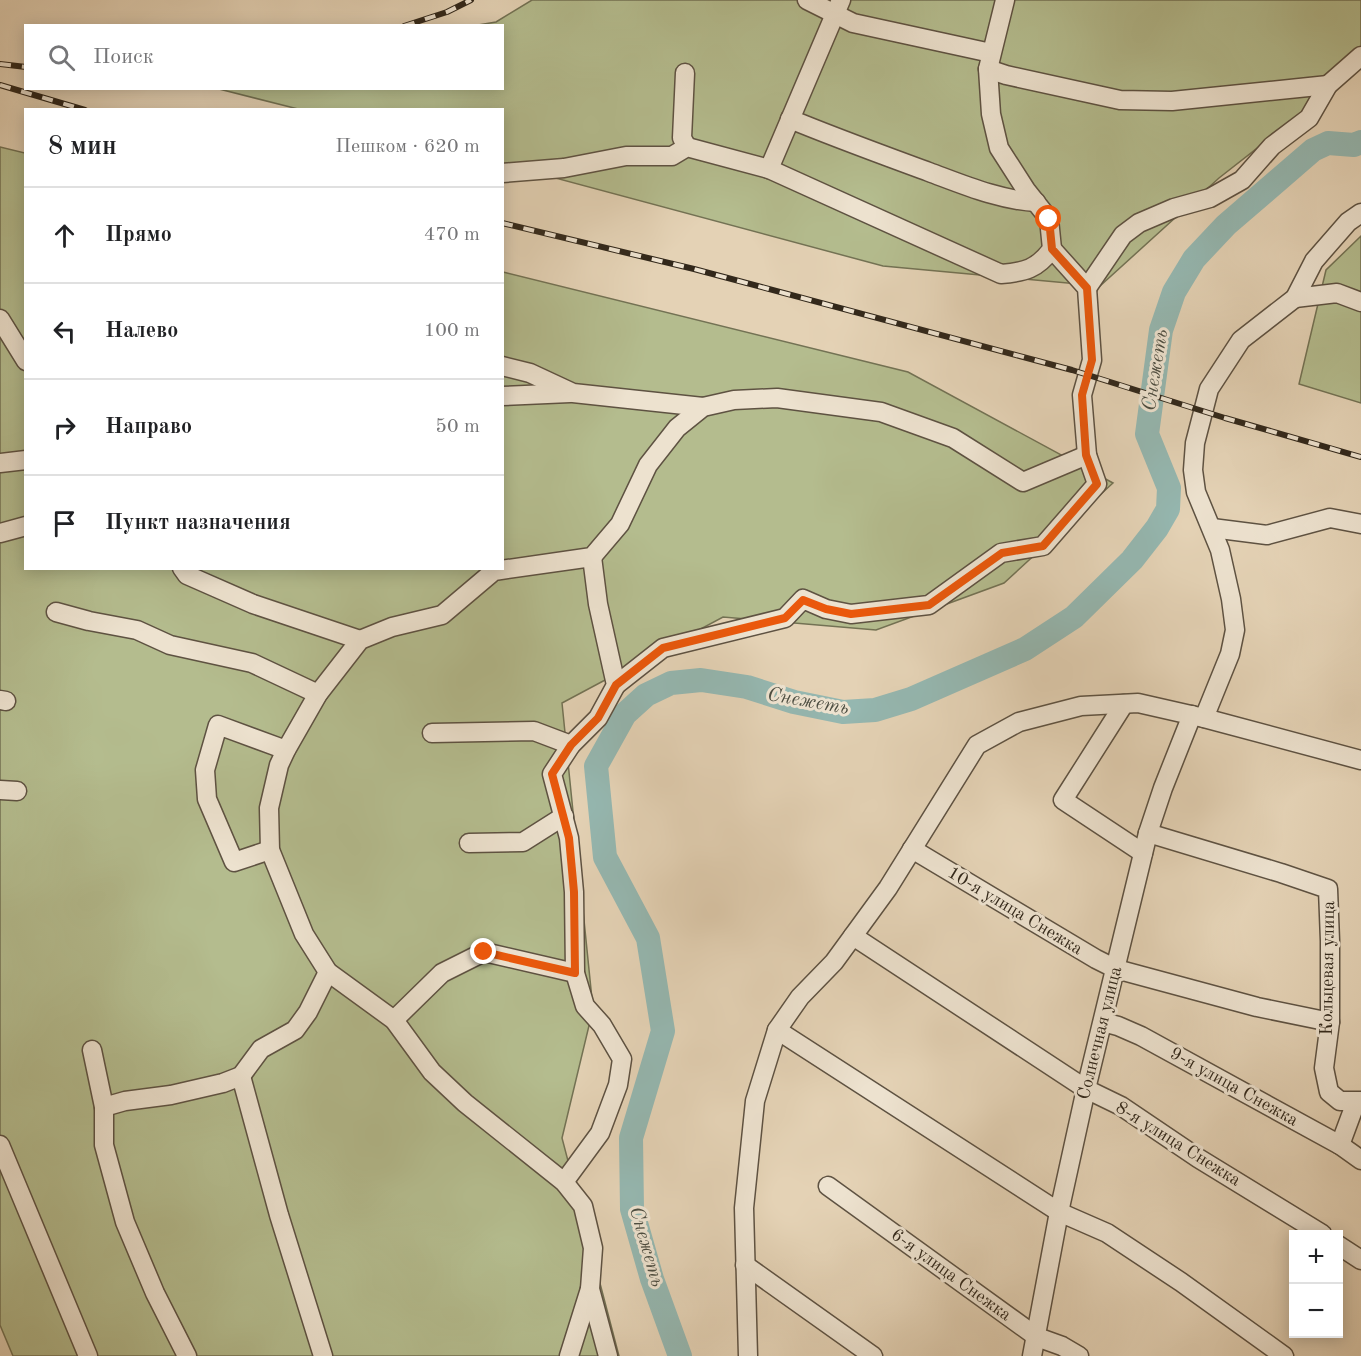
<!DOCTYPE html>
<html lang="ru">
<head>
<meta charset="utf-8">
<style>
  :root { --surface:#fff; --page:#f6f6f6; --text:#202124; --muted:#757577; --line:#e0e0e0 }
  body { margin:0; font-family:"Old Standard TT",serif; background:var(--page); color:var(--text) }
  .controls { position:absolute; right:18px; bottom:18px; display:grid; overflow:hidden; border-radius:0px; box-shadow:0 3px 15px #0003 }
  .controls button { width:54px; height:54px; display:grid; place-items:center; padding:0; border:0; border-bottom:2px solid var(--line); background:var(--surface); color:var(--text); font:30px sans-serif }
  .stop { position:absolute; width:18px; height:18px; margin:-14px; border:4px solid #ea580c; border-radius:50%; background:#fff }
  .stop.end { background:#ea580c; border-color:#fff; box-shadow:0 2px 6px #0008 }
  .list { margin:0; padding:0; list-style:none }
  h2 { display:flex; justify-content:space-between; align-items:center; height:78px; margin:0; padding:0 24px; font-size:26px }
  h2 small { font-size:20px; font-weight:400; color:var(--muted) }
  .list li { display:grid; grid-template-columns:39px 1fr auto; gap:18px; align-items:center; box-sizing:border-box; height:96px; padding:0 24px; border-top:2px solid var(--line) }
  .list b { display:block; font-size:22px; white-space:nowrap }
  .list em { font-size:20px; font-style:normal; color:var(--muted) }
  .icon { flex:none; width:33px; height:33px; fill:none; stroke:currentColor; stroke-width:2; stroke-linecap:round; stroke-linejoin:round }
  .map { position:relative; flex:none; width:1361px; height:1356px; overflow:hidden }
  .search { position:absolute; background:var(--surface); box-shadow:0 3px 15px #0003; left:24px; top:24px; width:480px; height:66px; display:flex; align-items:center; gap:15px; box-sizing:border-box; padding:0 21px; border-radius:0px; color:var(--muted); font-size:22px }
  .panel { position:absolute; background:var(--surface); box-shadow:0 3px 15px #0003; left:24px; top:108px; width:480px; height:462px; border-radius:0px }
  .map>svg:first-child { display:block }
</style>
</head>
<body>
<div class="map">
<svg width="1361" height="1356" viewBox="0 0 1361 1356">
  <rect width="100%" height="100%" fill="#e4d2b5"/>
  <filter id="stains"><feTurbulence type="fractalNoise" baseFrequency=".00333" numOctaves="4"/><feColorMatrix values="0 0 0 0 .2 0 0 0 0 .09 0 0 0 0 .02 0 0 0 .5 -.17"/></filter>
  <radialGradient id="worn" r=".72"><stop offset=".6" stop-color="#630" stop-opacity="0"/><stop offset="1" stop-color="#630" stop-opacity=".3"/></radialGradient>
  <g fill="#b4bc8e" stroke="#737254" stroke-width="1.5">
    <path d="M532 0H1361V67L1219 178 1100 286 883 266 503 164 502 110 298 109 219 89 502 88V26L478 25 496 22Z"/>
    <path d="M0 147 25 153 26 568H502L503 272 908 372 1113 483 1004 583 876 630 723 617 562 703 593 1009 562 1138 619 1356H13L0 1325Z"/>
    <path d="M1361 236V403L1299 384 1326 270Z"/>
  </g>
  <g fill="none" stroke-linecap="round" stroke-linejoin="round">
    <path stroke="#95b7b0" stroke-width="24" d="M680 1356 652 1279 632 1209 631 1138 663 1031 648 938 605 857 596 766 625 714 646 695 671 683 701 680 747 687 794 702 843 712 875 710 911 699 1025 649 1074 617 1132 560 1157 528 1168 509 1169 488 1147 434 1161 330 1174 292 1194 259 1226 225 1313 150 1328 143 1354 145 1361 142"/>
    <defs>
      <g id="minor">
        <path d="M807 0 853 23 991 53"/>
        <path d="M988 69 1006 75 1120 100 1172 101 1328 85"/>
        <path d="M685 73 682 138 687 147"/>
        <path d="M790 119C836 138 883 155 929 172 964 185 999 200 1036 202"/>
        <path d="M769 169 841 0"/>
        <path d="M502 173 564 168 626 156H672L687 147 769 169 1001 274C1025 272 1037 269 1052 249L1049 219 1026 190 999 148 991 114 988 69 1005 0"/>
        <path d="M1087 288 1123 235 1139 223 1174 208 1210 198 1242 180 1272 146 1309 118 1328 85 1361 56"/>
        <path d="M1295 298 1337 293 1361 302"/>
        <path d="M0 319 26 361"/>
        <path d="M502 366 530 373 573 393 703 407"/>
        <path d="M502 396 570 393"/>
        <path d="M0 463 26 460"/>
        <path d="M1212 528 1267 535 1330 518 1361 524"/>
        <path d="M0 533 26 526"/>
        <path d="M182 568 187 575 253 604 360 640"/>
        <path d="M56 612 89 621 137 630 170 645 252 663 318 694"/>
        <path d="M616 685 663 648 785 618 803 599 826 609 851 614 929 605 1001 553 1043 546 1097 484 1087 455 1082 395 1092 360 1087 288 1052 249"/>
        <path d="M0 700 6 701"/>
        <path d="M1124 704 1063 800 1143 853"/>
        <path d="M1204 718 1230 654 1235 630 1231 599 1220 550 1196 492 1193 470 1195 443 1209 389 1241 340 1295 298 1314 261 1348 222 1361 213"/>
        <path d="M432 733 534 731 571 745"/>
        <path d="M0 790 17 791"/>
        <path d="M1148 833 1281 873 1328 889 1330 941V1022L1324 1068 1329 1092 1340 1101H1361"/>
        <path d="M469 843 523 842 564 816"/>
        <path d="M912 849 1096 959 1116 969 1257 1007 1330 1022"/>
        <path d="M270 850 234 862 207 799 205 770 218 725 286 750"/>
        <path d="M853 936 1086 1089 1121 1106 1198 1158 1322 1234"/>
        <path d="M394 1020 442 973 484 952 575 973"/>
        <path d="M1103 1022 1118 1026 1141 1036 1340 1145 1361 1160"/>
        <path d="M777 1030 1059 1212 1107 1233 1181 1282 1284 1356"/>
        <path d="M92 1050 104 1107V1145L125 1222 155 1293 187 1356"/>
        <path d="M241 1076 279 1215 323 1356"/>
        <path d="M104 1107 125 1101 171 1095 223 1083 241 1076 261 1049 295 1030 308 1012 328 972"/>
        <path d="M0 1145 88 1356"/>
        <path d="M1340 1145 1356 1102"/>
        <path d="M564 1182 600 1133 618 1085 622 1059 602 1025 585 1006 575 973 574 892 569 838 552 774 571 745 598 718 616 685 598 604 592 557"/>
        <path d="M828 1186 1037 1337 1062 1346 1079 1356"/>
        <path d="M1338 1245 1361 1260"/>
        <path d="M745 1265 873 1356"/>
        <path d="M569 1356 590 1289"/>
        <path d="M608 1356 590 1289 593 1248 583 1206 564 1182 465 1103 432 1072 394 1020 328 972 304 934 270 850 269 808 279 765 286 750 318 694 360 640 392 627 442 615 494 571 592 557 620 524 648 465 677 428 703 407 734 400 777 398 881 412 953 438 1023 482 1087 455"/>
        <path d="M748 1356 744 1208 755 1101 777 1030 800 997 834 962 888 888 977 745 1019 722 1081 706 1138 703 1204 718 1361 760"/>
        <path d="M1032 1356 1059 1212 1086 1089 1148 833 1163 788 1192 715"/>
      </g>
    </defs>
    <use href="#minor" stroke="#5e5242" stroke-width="21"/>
    <use href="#minor" stroke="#ede2cf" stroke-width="18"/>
    <defs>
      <g id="rail">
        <path d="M404 26 447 12 471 0"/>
        <path d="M0 64 26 67"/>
        <path d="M0 85 85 110"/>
        <path d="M502 223 694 269 1072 370 1225 418 1361 457"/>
      </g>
    </defs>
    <use href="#rail" stroke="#32281b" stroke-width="6"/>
    <use href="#rail" stroke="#ede2cf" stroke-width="4" stroke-dasharray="11" stroke-linecap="butt"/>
  </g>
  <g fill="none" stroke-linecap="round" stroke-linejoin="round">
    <path stroke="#ea580c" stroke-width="8" d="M484 952 575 973 574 892 569 838 552 774 571 745 598 718 616 685 663 648 785 618 803 600 826 609 851 614 929 605 1002 553 1043 546 1097 484 1086 455 1082 395 1092 360 1087 288 1052 249 1049 219"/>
  </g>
  <g text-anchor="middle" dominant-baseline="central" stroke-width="6" stroke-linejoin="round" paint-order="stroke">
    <g font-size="18" fill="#32281b" stroke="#ede2cf">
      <text transform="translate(1015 911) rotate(31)">10-я улица Снежка</text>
      <text transform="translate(1328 968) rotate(-89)">Кольцевая улица</text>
      <text transform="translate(1100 1033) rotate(-76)">Солнечная улица</text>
      <text transform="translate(1234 1087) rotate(29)">9-я улица Снежка</text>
      <text transform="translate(1178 1144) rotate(32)">8-я улица Снежка</text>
      <text transform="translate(951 1275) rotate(36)">6-я улица Снежка</text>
    </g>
    <g font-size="20" font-style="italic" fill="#4b4c40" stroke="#ede2cf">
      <text transform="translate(1156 370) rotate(-81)">Снежеть</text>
      <text transform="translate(808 702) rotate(10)">Снежеть</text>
      <text transform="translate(646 1247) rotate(74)">Снежеть</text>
    </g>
  </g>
  <rect width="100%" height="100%" filter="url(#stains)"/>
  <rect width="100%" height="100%" fill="url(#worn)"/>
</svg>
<div class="controls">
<button>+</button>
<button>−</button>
</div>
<div class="stop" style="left:1049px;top:219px"></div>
<div class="stop end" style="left:484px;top:952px"></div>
<div class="search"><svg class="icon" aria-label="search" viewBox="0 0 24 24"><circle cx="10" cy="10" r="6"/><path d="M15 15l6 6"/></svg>Поиск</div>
<section class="panel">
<h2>8 мин<small>Пешком · 620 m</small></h2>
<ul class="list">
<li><svg class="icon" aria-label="ahead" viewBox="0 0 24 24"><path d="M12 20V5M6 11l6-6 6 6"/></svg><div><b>Прямо</b></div><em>470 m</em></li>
<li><svg class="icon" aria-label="left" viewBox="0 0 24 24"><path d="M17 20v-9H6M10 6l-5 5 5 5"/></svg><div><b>Налево</b></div><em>100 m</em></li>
<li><svg class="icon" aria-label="right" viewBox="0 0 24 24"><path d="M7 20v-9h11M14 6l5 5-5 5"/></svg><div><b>Направо</b></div><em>50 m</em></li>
<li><svg class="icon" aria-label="arrive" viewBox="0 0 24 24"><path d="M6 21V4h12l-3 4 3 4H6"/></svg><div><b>Пункт назначения</b></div></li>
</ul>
</section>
</div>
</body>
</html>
